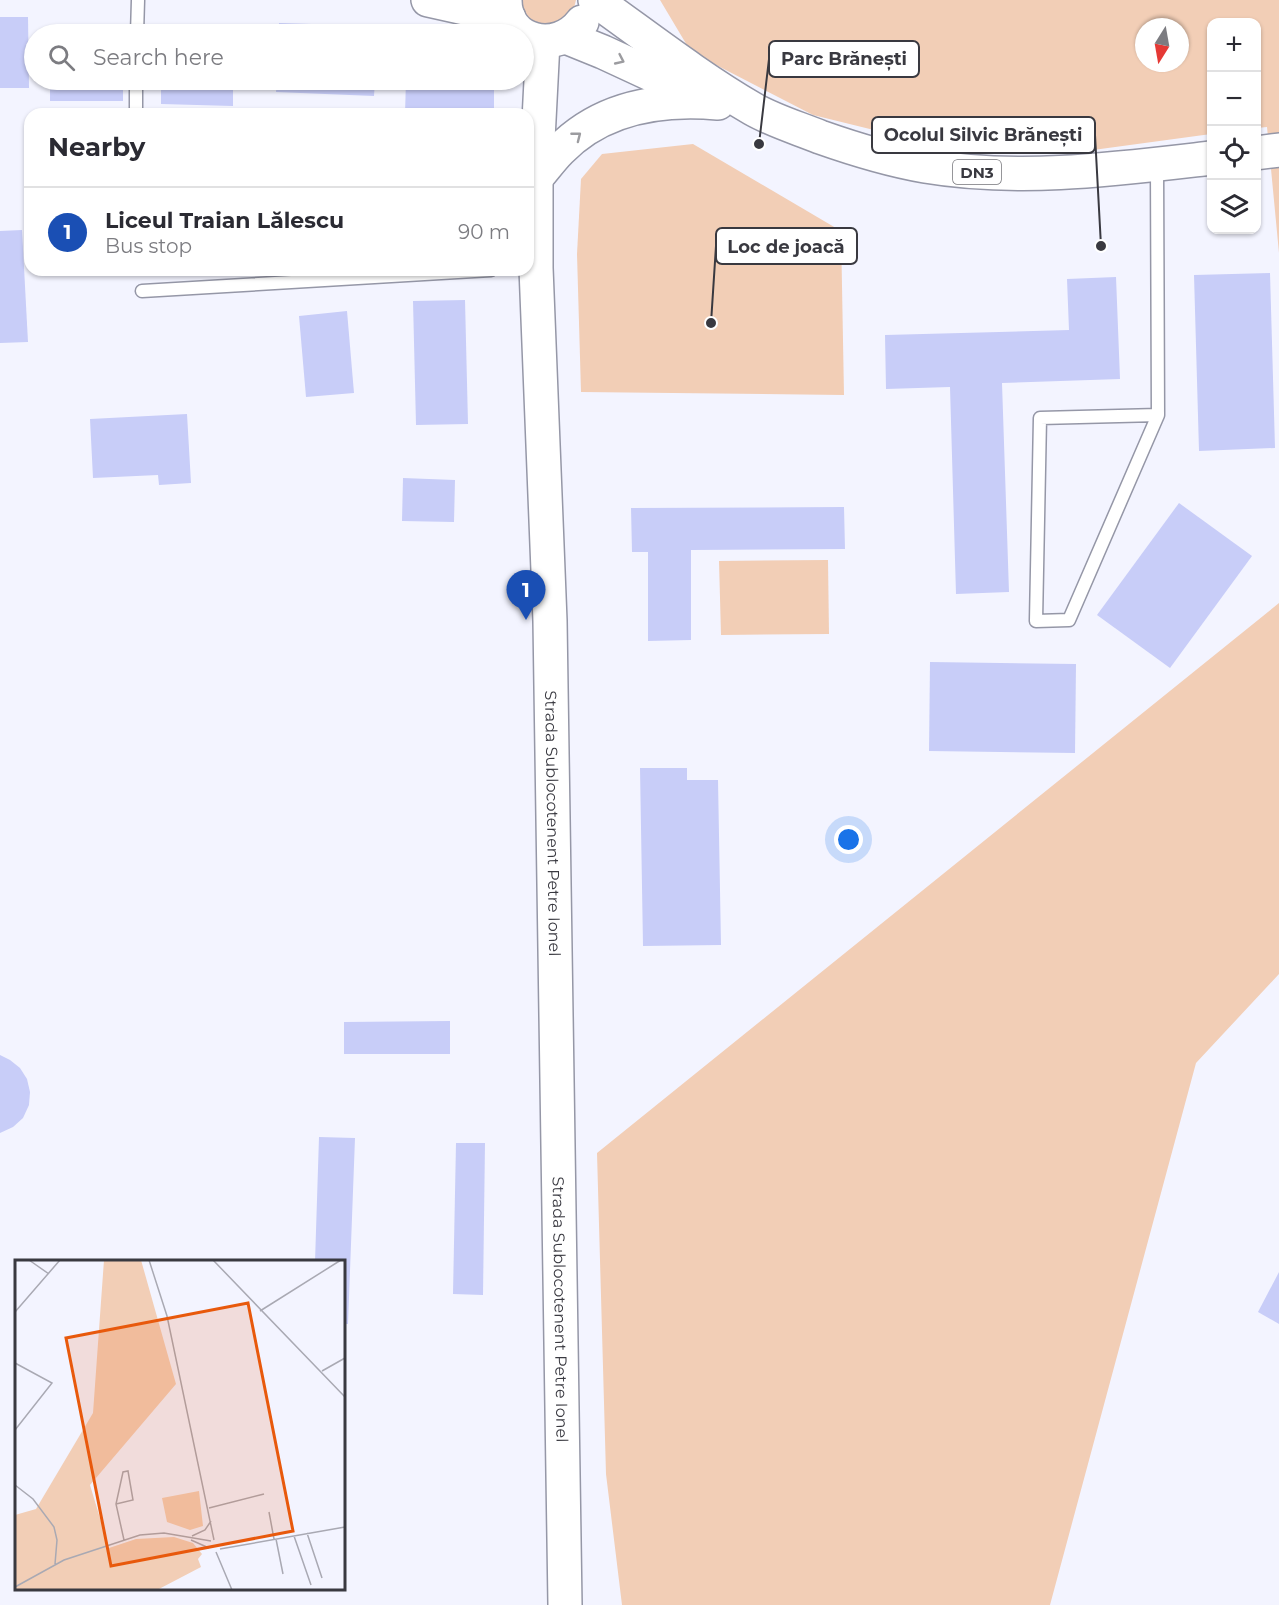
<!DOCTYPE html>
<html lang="en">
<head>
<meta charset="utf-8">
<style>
  :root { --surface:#fff; --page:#f7f7f7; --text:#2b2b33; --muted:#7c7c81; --line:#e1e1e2; --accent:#111827 }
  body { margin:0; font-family:Montserrat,sans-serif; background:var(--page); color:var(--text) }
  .controls { position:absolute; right:18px; top:18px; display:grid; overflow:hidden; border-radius:12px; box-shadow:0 2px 4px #0004 }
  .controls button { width:54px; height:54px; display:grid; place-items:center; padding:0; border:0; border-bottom:2px solid var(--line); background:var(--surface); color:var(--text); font:30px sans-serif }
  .compass { position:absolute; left:1135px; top:18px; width:54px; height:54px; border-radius:50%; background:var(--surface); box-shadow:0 2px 4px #0004; rotate:191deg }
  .you { position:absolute; left:849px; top:840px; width:21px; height:21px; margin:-15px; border:4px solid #fff; border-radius:50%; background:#1a73e8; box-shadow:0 0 0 9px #1a73e833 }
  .badge { display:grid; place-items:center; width:39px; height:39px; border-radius:50%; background:var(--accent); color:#fff; font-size:20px; font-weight:700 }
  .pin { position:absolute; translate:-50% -50px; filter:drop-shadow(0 2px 3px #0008) }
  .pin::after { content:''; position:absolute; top:32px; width:21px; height:18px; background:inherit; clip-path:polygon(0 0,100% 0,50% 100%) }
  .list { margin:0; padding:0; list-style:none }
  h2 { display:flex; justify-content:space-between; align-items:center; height:78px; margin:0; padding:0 24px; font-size:26px }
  h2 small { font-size:20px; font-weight:400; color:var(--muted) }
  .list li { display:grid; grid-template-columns:39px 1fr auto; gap:18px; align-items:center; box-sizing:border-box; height:90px; padding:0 24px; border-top:2px solid var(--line) }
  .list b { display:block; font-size:22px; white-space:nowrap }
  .list p { margin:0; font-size:20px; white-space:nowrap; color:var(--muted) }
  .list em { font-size:20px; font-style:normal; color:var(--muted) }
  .icon { flex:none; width:33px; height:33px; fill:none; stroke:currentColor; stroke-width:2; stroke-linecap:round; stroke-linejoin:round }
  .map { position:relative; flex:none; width:1279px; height:1605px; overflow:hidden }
  .search { position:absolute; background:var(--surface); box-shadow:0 2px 4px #0004; left:24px; top:24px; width:510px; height:66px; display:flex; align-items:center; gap:15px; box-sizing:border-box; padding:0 21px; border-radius:33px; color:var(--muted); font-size:22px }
  .panel { position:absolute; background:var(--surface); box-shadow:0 2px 4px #0004; left:24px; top:108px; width:510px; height:168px; border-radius:18px }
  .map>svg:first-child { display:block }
</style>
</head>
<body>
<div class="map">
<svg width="1279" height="1605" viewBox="0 0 1279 1605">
  <rect width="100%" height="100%" fill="#f3f4ff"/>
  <g fill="#f2ceb6" fill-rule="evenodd">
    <path d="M517 0H576L572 16 556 28 528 23Z"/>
    <path d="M660 0H1279V253L1267 127 1257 128 1256 22H1212L1211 134 1071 153 951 149 813 115 691 52ZM1144 27H1180V63H1144Z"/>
    <path d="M693 144 841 231 844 395 581 392 577 254 581 179 602 154Z"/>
    <path d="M828 560 829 634 721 635 719 561Z"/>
    <path d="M1279 603V974L1196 1063 1050 1605H622L606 1474 597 1153Z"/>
  </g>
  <g fill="#c8cdf8">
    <path d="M0 17H28L29 88H0Z"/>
    <path d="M279 23 377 26V34H278Z"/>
    <rect x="50" y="80" width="73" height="21"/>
    <path d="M161 80H233V106L161 104Z"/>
    <path d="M277 80H375L374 96 276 92Z"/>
    <path d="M406 80H494V114H405Z"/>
    <path d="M22 230 28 342 0 343V231Z"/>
    <path d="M1270 273 1275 448 1199 451 1194 275Z"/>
    <path d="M1116 277 1120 379 1002 383 1009 592 956 594 950 387 886 389 885 335 1069 330 1067 279Z"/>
    <path d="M465 300 468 424 416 425 413 301Z"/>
    <path d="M347 311 354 393 306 397 299 316Z"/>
    <path d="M187 414 191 483 159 485 158 475 93 478 90 419Z"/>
    <path d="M403 478 455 480 454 522 402 521Z"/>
    <path d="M1179 503 1252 556 1170 668 1097 615Z"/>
    <path d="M844 507 845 549 691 550V640L648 641V552H632L631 508Z"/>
    <path d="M930 662 1076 664 1075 753 929 751Z"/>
    <path d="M640 768H687V780H718L721 945 643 946Z"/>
    <path d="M450 1021V1054H344V1022Z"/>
    <path d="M0 1055 10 1060 20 1068 27 1079 30 1092 29 1105 23 1118 13 1127 0 1133Z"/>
    <path d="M319 1137 355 1138 348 1324H344V1262H315Z"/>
    <path d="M456 1143H485L483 1295 453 1294Z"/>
    <path d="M1279 1272V1324L1258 1312Z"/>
  </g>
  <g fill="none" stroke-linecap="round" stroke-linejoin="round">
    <defs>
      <g id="service">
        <path d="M137 34 138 0"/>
        <path d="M136 114V80"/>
        <path d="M1157 167 1158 415 1069 620 1036 621 1040 418 1158 415"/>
        <path d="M142 291 491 270"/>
      </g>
      <g id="secondary">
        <path id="s1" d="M543 42 536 178V268L550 621 565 1605"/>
        <path d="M536 178C544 169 551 159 560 150 602 107 661 98 718 103"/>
      </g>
      <g id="primary">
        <path d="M428 0 509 18"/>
        <path d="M505 0C505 43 557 55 582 22"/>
        <path d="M595 0C647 37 698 77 753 109 774 121 798 128 820 137 854 149 890 160 925 166 1020 182 1117 169 1212 158"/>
        <path d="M566 37 603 52 672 84 716 98"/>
        <path d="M1256 153 1279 150"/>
      </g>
    </defs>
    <use href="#service" stroke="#9597a7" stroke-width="15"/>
    <use href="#secondary" stroke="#9597a7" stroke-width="36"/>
    <use href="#primary" stroke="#9597a7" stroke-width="36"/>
    <use href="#service" stroke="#fff" stroke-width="12"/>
    <use href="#secondary" stroke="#fff" stroke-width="33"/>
    <use href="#primary" stroke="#fff" stroke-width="33"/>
  </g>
  <defs><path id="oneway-chevron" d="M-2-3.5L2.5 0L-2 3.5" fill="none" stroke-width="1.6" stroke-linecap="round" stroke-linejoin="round" transform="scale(1.5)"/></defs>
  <g stroke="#9c9ca0">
    <use href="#oneway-chevron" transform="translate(620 60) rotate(25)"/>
    <use href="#oneway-chevron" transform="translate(577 136) rotate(-38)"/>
  </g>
  <g text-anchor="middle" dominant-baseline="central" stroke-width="6" stroke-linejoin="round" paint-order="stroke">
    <rect fill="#fff" stroke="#747479" stroke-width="1.5" x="953" y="160" width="48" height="24" rx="4.5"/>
    <g font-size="15" font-weight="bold" fill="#393940">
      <text x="977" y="172">DN3</text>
    </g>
    <g font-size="16" fill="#393940" stroke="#fff">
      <text stroke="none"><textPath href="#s1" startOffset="782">Strada Sublocotenent Petre Ionel</textPath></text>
      <text stroke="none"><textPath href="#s1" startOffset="1268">Strada Sublocotenent Petre Ionel</textPath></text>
    </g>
  </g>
  <g transform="translate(15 1260)">
    <rect width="330" height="330" fill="#f3f4ff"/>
    <path d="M89 0H126L161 124 75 225 94 288 121 279 159 277 178 283 187 294 183 299 186 307 142 330H0V255L21 249 78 153ZM184 231 188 266 175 270 152 262 147 238Z" fill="#f2ceb6"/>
    <path fill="none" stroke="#a9a9b3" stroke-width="1.5" d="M14 0 34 14M134 0 152 56 199 280M198 0 330 137M245 51 326 0M0 52 45 0M0 103 37 123 0 170M307 111 330 98M0 225 18 239 39 267 42 280 40 304M101 244 118 240 113 211 108 212 101 244 109 280M194 248 249 234M254 252 259 279M292 273 307 318M177 276 190 270 196 261M279 276 296 325M261 279 268 314M176 280 194 288M205 289 330 267M201 292 217 330M0 327 49 300 125 275 149 273 196 281"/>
    <path fill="#e8590c" fill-opacity="0.15" stroke="#e8590c" stroke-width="3" d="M233 43 278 271 96 306 51 78Z"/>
    <rect width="330" height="330" fill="none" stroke="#393940" stroke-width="3"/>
  </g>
  <path fill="none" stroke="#393940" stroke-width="2" d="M759 144L769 59M1101 246L1095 135M711 323L716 246"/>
  <g fill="#393940" stroke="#fff" stroke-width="2">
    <circle cx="759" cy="144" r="6"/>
    <circle cx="1101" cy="246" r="6"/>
    <circle cx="711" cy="323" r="6"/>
  </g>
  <g fill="#fff" stroke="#393940" stroke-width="2">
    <rect x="769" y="41" width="150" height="36" rx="6"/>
    <rect x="872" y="117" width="223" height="36" rx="6"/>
    <rect x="716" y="228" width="141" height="36" rx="6"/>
  </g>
  <g font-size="18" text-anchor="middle" font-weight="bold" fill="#393940">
    <text x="844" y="65">Parc Brănești</text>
    <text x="983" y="141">Ocolul Silvic Brănești</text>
    <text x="786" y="253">Loc de joacă</text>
  </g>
</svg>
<div class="controls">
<button>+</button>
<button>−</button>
<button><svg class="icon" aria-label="locate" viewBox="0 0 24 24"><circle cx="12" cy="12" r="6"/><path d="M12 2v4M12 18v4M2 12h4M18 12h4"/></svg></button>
<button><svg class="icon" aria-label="layers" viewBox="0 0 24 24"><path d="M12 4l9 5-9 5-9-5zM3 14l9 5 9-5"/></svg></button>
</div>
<svg class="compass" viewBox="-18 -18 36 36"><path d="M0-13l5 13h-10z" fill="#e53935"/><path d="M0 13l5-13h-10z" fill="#7c7c81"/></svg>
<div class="you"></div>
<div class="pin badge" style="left:526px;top:620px;background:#1a4fb4">1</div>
<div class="search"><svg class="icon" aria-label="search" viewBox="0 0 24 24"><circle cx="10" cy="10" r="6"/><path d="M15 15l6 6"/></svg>Search here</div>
<section class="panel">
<h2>Nearby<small></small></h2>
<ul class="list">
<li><span class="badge" style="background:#1a4fb4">1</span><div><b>Liceul Traian Lălescu</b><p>Bus stop</p></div><em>90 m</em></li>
</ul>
</section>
</div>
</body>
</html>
